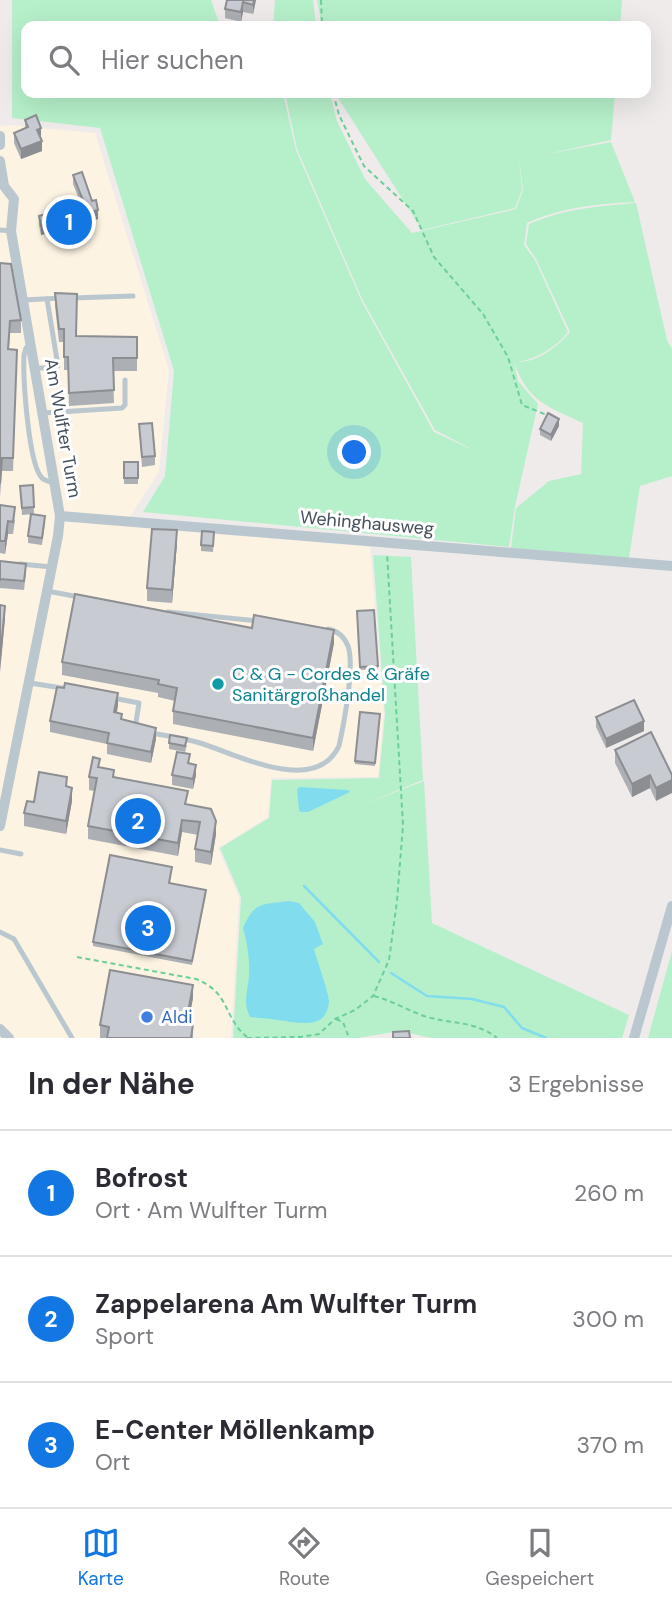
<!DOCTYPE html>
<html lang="de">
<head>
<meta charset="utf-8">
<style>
  :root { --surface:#fff; --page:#f7f7f7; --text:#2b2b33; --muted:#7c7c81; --line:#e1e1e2; --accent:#1277e2 }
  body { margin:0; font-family:"DM Sans",sans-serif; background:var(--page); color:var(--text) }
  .you { position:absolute; left:355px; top:453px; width:24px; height:24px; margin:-18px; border:5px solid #fff; border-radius:50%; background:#1a73e8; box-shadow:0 0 0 10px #1a73e833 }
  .badge { display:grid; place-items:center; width:46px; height:46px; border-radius:50%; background:var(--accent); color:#fff; font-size:23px; font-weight:700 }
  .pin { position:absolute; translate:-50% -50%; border:4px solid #fff; box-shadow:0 2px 7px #0006 }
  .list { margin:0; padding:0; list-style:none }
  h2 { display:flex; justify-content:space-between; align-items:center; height:91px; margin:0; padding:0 28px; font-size:30px }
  h2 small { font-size:23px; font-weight:400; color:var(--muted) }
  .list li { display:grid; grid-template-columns:46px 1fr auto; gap:21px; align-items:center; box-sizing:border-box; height:126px; padding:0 28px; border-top:2px solid var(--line) }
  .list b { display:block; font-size:26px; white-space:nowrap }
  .list p { margin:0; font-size:23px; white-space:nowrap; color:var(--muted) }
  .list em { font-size:23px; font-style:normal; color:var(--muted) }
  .icon { flex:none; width:38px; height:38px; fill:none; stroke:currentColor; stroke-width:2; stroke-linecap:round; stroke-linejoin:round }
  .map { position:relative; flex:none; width:672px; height:1038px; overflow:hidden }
  .search { position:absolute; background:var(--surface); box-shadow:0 7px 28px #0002; left:21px; right:21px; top:21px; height:77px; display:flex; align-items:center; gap:18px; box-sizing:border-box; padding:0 24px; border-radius:14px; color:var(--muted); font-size:26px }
  .sheet { height:469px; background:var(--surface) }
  nav { display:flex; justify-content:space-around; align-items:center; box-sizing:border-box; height:98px; border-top:2px solid var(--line); background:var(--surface); font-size:19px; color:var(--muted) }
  nav a { display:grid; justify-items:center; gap:4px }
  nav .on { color:var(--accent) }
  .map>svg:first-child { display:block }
</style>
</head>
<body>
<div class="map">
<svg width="672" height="1038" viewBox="0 0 672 1038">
  <rect width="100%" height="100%" fill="#efebeb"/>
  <path fill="#fcf3e2" d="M10 125 95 133 169 370 159 472 124 526 370 547 384 714 378 777 271 778 268 817 218 848 239 897 231 1038H0V126Z"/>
  <g fill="#b6f0ca">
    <path d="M12 0H211L220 26H26V93H283L296 150 362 302 434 432 475 451 435 430 363 301 297 149 285 93H330L337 121 365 179 412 233 516 209 523 190 519 160 522 190 515 208 422 230 335 93H615L611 140 543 155 611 142 635 202C597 204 563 207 527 223L524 245 535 260 568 332C555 348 538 358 518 362 538 362 557 347 570 332L536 259 526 244 529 224C564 209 598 206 636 203L667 340 672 349V476L640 486 629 558 511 548 516 508 549 481 581 474 583 423C547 406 528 402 514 362L518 381 538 404 515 507 509 547 143 512 165 476 174 371 100 128 12 118Z"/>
    <path d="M275 0H313L316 26H273Z"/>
    <path d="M317 0H622L620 26H322Z"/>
    <path d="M373 555 411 557 423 780 364 804 424 781 432 923 629 1015 622 1038H431L400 1031 358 1038H233L241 897 220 848 269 818 272 780 379 778 385 714Z"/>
    <path d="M672 951V1038H648Z"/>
  </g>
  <g fill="#81ddee">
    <path d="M300 787 348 790 350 792 308 812H301L299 810 297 789Z"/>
    <path d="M289 901 299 903 315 922 323 944 314 949C317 960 329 994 329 1001 327 1032 297 1022 277 1020 268 1018 259 1018 250 1017 244 1005 246 997 248 984 251 967 248 945 243 928 255 901 261 905 289 901Z"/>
  </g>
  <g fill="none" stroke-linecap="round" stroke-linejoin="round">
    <g stroke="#81ddee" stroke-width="2.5">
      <path d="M304 886 379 962"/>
      <path d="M391 973 427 996 472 999 504 1007 522 1028 546 1038"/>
    </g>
    <g stroke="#6dce9a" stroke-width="2" stroke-dasharray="5 3.5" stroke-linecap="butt">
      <path d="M321 0 322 26"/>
      <path d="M333 93 339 115 364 166 413 211 434 257 483 314 508 357 522 405 547 415"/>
      <path d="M77 957 196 979C231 993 222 1016 247 1037"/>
      <path d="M374 996C393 1001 409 1011 427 1017 452 1024 476 1021 497 1038"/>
      <path d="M336 1019 343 1022 349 1038"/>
      <path d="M247 1038 300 1037 319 1034 335 1019 355 1010 373 996 389 960 397 901 403 825 387 553"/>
    </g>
    <g stroke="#bbc7cf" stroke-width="5">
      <path d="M0 230 11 231"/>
      <path d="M72 298 133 296"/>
      <path d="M23 300 62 298"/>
      <path d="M30 344 26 348 24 355C23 376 28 467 43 479 45 480 50 482 53 483"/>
      <path d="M35 368H53L58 366 47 299"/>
      <path d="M43 413 122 408 125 405V380"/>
      <path d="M20 564 52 567"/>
      <path d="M47 591 79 597"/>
      <path d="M168 612 259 621"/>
      <path d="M30 683 62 688"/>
      <path d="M113 698 139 703 135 729"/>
      <path d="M151 733C167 736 184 738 200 743 239 755 315 796 339 746 344 723 355 666 348 646 344 636 338 631 328 629"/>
      <path d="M0 850 21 854"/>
      <path d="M0 932 14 939 72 1038"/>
    </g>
    <g stroke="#bbc7cf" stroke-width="10">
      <path d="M0 136V145"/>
      <path d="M0 161 4 186 14 199 11 231 60 516 58 536 0 826"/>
      <path d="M60 516 672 566"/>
      <path d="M0 1029 9 1038"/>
      <path d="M634 1038 672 906"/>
    </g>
  </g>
  <g fill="#acafb4">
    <path d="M227 0H256L253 14 243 12 241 22 225 18V9Z"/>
    <path d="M25 120 41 138 42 151 21 159 14 143V133L25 128Z"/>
    <path d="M73 175 98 219 41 235 39 225V216L81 204 73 184Z"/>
    <path d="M0 263 21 320V333H10L9 349 17 350 13 471H2L0 497Z"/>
    <path d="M55 293 76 336 137 337V371H113L114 403 69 406 68 370H64V342H59L55 306Z"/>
    <path d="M139 424 155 456V465L142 467Z"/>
    <path d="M559 426 551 441 540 435V429Z"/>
    <rect x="124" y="462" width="14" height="22"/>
    <path d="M33 485 34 514 22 515 20 486Z"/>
    <path d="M0 505 15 520 13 534H8L5 554 0 553Z"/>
    <path d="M45 523 42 545 28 543V536Z"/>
    <path d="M214 538 213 552 201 551V545Z"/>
    <path d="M177 543 172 603 147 601V588Z"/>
    <path d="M0 561 26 573 24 590 0 588V591Z"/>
    <path d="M374 610 378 669 360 670 357 611Z"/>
    <path d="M334 643 313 751 173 724V711L175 701 158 697V693L62 675V662Z"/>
    <path d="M118 705 117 713 122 719 156 739 151 763 107 754V744L50 732V721Z"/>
    <path d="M360 712 380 714 375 766 355 764Z"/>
    <path d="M596 717 644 731 606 748 596 727Z"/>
    <path d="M169 743 187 745 185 752 169 749Z"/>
    <path d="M615 750 672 775 656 801 650 788 632 797 615 763Z"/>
    <path d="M190 764 196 775 193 789 172 785V775Z"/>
    <path d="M100 768 114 777 188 805 216 834 211 865 195 862V849L198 835 182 832 178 856 88 839V826L94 791 89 790V777Z"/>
    <path d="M67 787 72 801 66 834 24 826V813L34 802Z"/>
    <path d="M172 870 169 883 206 894 192 965 93 946V942Z"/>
    <path d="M193 998 188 1023 193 1024V1038H100V1025Z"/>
  </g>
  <g fill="#8c8e92">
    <path d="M254 0H256L253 14V5Z"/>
    <path d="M243 2V12L241 22V12Z"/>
    <path d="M41 128V138L37 139V130Z"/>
    <path d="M42 141V151L21 159V149Z"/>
    <path d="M98 210V219L41 235V226Z"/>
    <path d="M559 419V426L551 441V435Z"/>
    <path d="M8 521V534L5 554V541Z"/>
    <path d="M177 530V543L172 603V590Z"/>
    <path d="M5 606V619L0 672V659Z"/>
    <path d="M334 630V643L313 751V738Z"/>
    <path d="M118 693V705L114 724V712Z"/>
    <path d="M644 721V731L606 748V739Z"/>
    <path d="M156 728V739L151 763V752Z"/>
    <path d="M196 765V775L193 789V779Z"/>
    <path d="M650 775V788L632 797V784Z"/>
    <path d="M672 780V793L656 801V788Z"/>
    <path d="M72 788V801L66 834V821Z"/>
    <path d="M182 820V832L178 856V843Z"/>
    <path d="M216 821V834L211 865V852Z"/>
    <path d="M193 985V998L186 1036V1023Z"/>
  </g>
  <g fill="#c8cbd1" stroke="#8c8e92" stroke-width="2">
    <path d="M227 0H254L253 5 243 2 241 12 225 9Z"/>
    <path d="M36 115 41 128 37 130 42 141 21 149 14 133 28 127 25 120Z"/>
    <path d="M82 172 92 201 96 200 98 210 41 226 39 216 84 203 73 175Z"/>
    <path d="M0 263 11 264 21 320 10 321 8 349 17 350 13 458H2L0 484Z"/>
    <path d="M55 293 77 294 76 336 137 337V358H113L114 390 69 393 68 357H64V329H59Z"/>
    <path d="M548 413 559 419 551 435 540 429Z"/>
    <path d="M152 423 155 456 142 457 139 424Z"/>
    <rect x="124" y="462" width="14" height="16"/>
    <path d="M33 485 34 507 22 508 20 486Z"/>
    <path d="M0 505 15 507 13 522 8 521 5 541H0Z"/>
    <path d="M31 514 45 516 42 538 28 536Z"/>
    <path d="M152 529 177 530 172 590 147 588Z"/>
    <path d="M202 531 214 532 213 546 201 545Z"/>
    <path d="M0 561 26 564 24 581 0 579V581Z"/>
    <path d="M75 594 252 628 254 615 334 630 313 738 173 711 177 688 158 684 159 680 62 662Z"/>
    <path d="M0 605 5 606 0 659Z"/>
    <path d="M374 610 378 666 360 667 357 611Z"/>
    <path d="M65 683 118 693 114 712 122 714 121 719 156 728 151 752 107 743 109 733 50 721 57 687 64 688Z"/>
    <path d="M634 700 644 721 606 739 596 717Z"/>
    <path d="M360 712 380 714 375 763 355 761Z"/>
    <path d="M651 732 672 775V780L656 788 650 775 632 784 615 750Z"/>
    <path d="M170 735 187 738 185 746 169 743Z"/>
    <path d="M177 752 190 754 188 763 196 765 193 779 172 775Z"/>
    <path d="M93 757 100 759 98 767 114 770 113 777 188 791 185 804 211 809 216 821 211 852 195 849 200 822 182 820 178 843 88 826 97 778 89 777Z"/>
    <path d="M39 772 67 777 66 786 72 788 66 821 24 813 27 801 34 802Z"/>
    <path d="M110 855 172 867 169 883 206 890 192 961 93 942Z"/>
    <path d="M110 970 193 985 186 1023 193 1024 191 1038H107L109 1027 100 1025Z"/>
    <path d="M409 1031 410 1038H393V1032Z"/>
  </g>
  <circle fill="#0f9aa8" stroke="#fff" stroke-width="2.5" cx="218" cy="684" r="7"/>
  <circle fill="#3f7fe0" stroke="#fff" stroke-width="2.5" cx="147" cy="1017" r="7"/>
  <g text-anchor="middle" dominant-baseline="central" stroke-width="6" stroke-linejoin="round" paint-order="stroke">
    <g font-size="18" fill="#435059" stroke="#fff">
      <text transform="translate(63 428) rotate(80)">Am Wulfter Turm</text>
      <text transform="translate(367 523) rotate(5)">Wehinghausweg</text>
    </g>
    <g font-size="18" fill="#0d838f" stroke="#fff" text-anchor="start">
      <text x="232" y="674">C &amp; G - Cordes &amp; Gräfe<tspan x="232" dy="21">Sanitärgroßhandel</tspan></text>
    </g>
    <g font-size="18" fill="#366cbe" stroke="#fff" text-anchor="start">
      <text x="161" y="1017">Aldi</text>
    </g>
  </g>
</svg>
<div class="you"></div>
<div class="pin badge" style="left:69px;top:222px">1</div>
<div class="pin badge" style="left:138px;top:821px">2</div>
<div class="pin badge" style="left:148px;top:928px">3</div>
<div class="search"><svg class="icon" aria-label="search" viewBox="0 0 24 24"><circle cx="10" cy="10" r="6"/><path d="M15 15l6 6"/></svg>Hier suchen</div>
</div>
<section class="sheet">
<h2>In der Nähe<small>3 Ergebnisse</small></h2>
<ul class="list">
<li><span class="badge">1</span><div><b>Bofrost</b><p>Ort · Am Wulfter Turm</p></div><em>260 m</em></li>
<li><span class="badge">2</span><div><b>Zappelarena Am Wulfter Turm</b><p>Sport</p></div><em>300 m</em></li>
<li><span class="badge">3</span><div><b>E-Center Möllenkamp</b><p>Ort</p></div><em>370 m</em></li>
</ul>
</section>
<nav>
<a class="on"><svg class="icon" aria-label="map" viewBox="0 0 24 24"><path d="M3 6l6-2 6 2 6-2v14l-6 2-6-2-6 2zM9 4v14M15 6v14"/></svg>Karte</a>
<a><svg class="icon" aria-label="directions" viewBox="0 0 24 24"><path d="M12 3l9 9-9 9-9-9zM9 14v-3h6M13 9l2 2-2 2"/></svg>Route</a>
<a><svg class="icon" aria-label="saved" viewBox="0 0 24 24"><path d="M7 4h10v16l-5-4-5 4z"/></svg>Gespeichert</a>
</nav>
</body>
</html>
